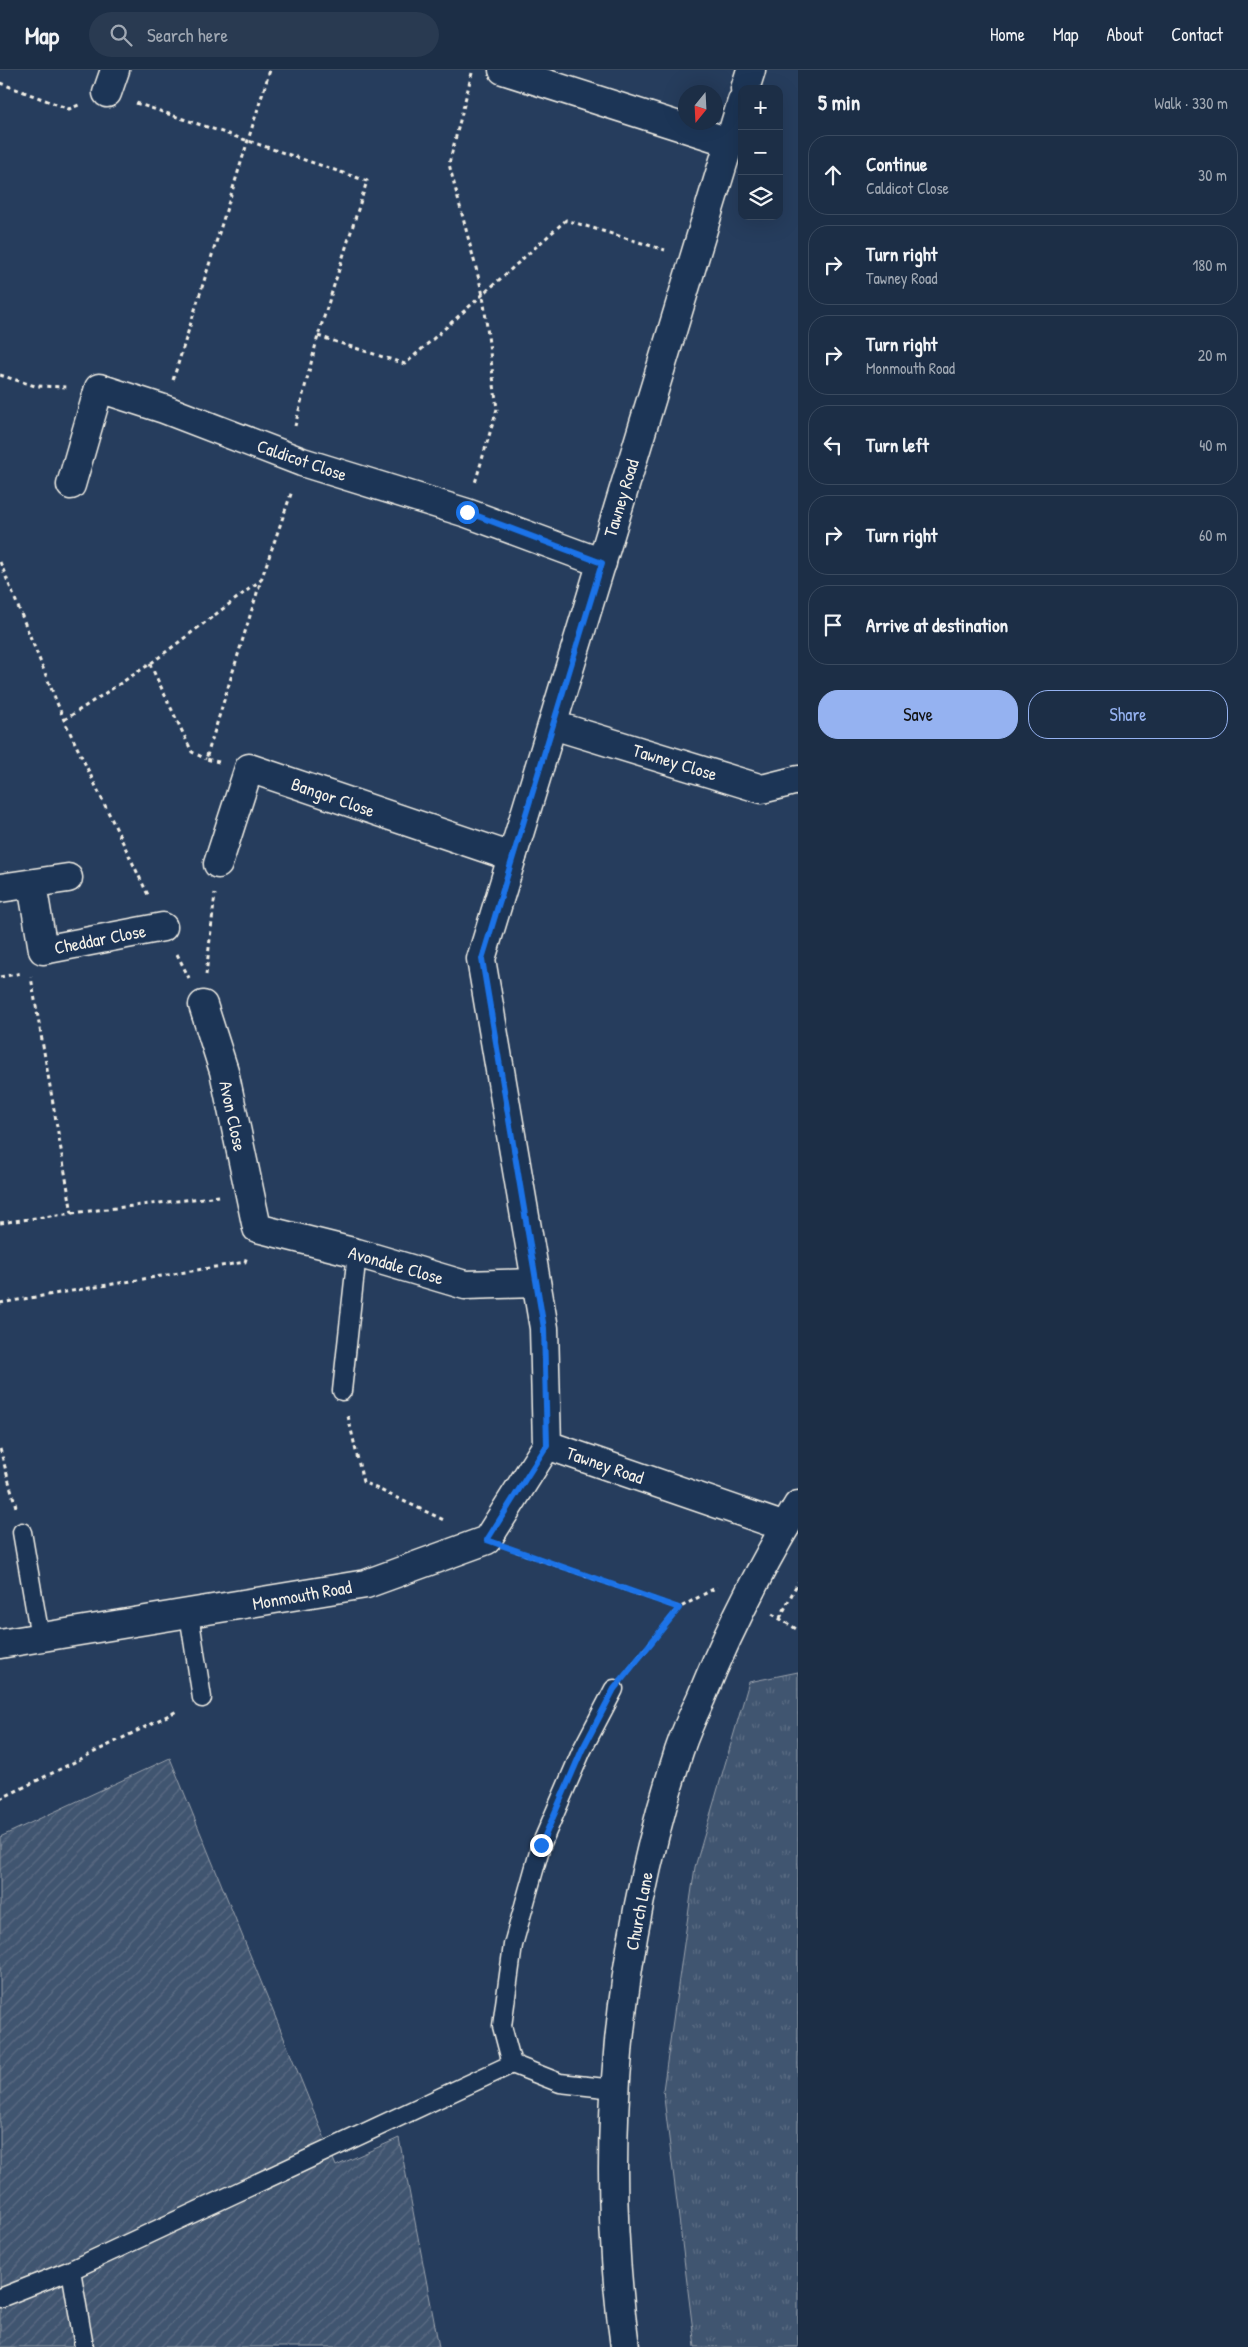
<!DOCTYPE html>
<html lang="en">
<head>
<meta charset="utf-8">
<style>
  :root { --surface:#1c2e46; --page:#293a51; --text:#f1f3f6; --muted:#a0a8b3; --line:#3a4a5f; --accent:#95b2f1 }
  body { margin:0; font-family:"Patrick Hand",sans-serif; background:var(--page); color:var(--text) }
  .controls { position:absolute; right:15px; top:15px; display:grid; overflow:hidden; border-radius:10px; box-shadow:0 5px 20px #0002 }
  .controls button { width:45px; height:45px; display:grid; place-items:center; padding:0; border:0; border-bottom:1px solid var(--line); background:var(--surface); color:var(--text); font:25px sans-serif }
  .compass { position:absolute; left:678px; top:15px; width:45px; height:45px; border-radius:50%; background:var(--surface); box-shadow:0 5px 20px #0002; rotate:198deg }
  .stop { position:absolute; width:15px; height:15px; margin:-11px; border:4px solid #1a73e8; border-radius:50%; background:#fff }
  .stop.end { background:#1a73e8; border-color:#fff; box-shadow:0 1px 5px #0008 }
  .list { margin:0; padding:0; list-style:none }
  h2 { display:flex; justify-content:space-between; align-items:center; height:65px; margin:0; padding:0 20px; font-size:21px }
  h2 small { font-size:16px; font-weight:400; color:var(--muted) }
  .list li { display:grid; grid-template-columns:32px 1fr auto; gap:15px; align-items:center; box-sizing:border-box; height:80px; margin:0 10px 10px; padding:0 10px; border:1px solid var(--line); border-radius:20px }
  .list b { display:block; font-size:19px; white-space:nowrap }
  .list p { margin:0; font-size:16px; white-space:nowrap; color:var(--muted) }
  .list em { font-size:16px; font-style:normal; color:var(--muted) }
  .actions { display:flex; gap:10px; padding:15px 20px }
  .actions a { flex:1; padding:11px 0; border:1px solid var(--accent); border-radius:20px; text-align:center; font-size:18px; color:var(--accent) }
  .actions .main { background:var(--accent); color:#111 }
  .icon { flex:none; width:28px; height:28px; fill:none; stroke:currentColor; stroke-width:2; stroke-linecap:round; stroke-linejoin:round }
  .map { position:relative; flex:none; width:798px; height:2277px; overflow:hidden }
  header { display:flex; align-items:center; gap:30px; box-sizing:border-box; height:70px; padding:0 25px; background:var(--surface); border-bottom:1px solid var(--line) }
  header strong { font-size:24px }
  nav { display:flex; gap:28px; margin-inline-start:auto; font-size:18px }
  .search { width:350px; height:45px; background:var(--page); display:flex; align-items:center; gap:12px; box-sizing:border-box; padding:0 18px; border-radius:28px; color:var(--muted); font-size:19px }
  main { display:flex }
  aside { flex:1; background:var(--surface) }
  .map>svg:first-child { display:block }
</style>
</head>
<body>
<header>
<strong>Map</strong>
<div class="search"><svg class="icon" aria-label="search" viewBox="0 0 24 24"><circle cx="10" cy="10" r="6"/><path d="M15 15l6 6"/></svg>Search here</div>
<nav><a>Home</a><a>Map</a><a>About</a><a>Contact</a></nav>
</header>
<main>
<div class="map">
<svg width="798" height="2277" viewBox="0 0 798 2277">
  <defs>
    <pattern id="park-tufts" width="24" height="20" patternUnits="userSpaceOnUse" patternTransform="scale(1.25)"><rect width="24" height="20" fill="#40546f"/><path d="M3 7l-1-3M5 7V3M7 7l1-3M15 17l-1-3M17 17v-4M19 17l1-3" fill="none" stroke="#5c6d84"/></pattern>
    <pattern id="garden-furrows" width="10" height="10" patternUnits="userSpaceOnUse" patternTransform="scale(1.25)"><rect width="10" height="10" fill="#40546f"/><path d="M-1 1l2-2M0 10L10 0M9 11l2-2" fill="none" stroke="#5c6d84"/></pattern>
  </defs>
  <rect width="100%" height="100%" fill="#263d5d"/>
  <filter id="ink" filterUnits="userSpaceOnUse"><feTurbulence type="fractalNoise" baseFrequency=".02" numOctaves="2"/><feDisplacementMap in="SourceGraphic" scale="10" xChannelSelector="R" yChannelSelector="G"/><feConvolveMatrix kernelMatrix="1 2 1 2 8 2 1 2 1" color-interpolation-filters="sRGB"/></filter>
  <g filter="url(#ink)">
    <path fill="url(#park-tufts)" stroke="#9aa2ac" d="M798 1602V2277H695L663 2020 695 1797 749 1612Z"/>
    <path fill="url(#garden-furrows)" stroke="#9aa2ac" d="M170 1688 336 2096 399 2068 439 2277H0V1767Z"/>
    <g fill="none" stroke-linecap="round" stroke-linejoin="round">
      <defs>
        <g id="service">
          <path d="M342 1321 357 1183"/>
          <path d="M22 1462 40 1567"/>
          <path d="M189 1544 202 1628"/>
          <path d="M614 2019 560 2013 512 1994 502 1956 513 1875 541 1775 582 1680 614 1619"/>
          <path d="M71 2200 84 2277"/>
          <path d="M0 2228 71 2200 512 1994"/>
        </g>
        <g id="minor">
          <path d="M503 0 729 72"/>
          <path d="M745 19 751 0"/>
          <path d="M107 23 115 0"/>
          <path d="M742 31 481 889 544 1258 547 1375 785 1457"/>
          <path d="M71 415 99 318 164 339 302 392 467 443 602 493"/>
          <path d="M553 655 762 719 798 710"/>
          <path d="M218 794 249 698 512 787"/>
          <path d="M32 814 43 880 163 857"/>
          <path d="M0 818 68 808"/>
          <path d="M203 935 224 1001 257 1158 357 1183 465 1215 536 1213"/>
          <path d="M0 1574 366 1514 487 1470 547 1375"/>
        </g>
        <path id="tertiary" d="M625 2277C598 2077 617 1872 679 1681 685 1663 693 1645 701 1628 728 1561 761 1497 798 1435"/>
      </defs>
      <use href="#service" stroke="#f4f1e8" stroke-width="21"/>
      <use href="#minor" stroke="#f4f1e8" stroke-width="31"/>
      <use href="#tertiary" stroke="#f4f1e8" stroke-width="31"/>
      <g stroke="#f4f1e8" stroke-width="3" stroke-dasharray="4 4" stroke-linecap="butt">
        <path d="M472 3 449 94 483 225 497 339 475 413"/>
        <path d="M0 13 69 39 79 35"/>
        <path d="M136 33 367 111 318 266 295 356"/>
        <path d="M318 266 405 294 566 150 665 180"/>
        <path d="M0 305 35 316 67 317"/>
        <path d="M173 310 270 0"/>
        <path d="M0 492 64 650 149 827"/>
        <path d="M150 594 192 682 206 689"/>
        <path d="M64 650 150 594 261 510"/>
        <path d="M219 692 206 689 261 510 292 421"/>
        <path d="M177 884 189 908"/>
        <path d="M206 905 215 824"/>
        <path d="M0 907 22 903"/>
        <path d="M72 1143 220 1126"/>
        <path d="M0 1153 72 1143 31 907"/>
        <path d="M0 1233 245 1192 247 1186"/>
        <path d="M348 1346 363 1412 446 1451"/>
        <path d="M0 1379 16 1437"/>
        <path d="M516 1481 679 1538 717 1517"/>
        <path d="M772 1544 798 1560"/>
        <path d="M780 1548 798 1512"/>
        <path d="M629 1600 679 1538"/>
        <path d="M0 1729 179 1640"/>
      </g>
      <use href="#service" stroke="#1d3557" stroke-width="18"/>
      <use href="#minor" stroke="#1d3557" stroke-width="28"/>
      <use href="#tertiary" stroke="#1d3557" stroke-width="28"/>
    </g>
  </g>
  <g fill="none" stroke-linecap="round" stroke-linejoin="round" filter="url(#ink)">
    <path stroke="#1a73e8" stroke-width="6" d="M467 442 602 493 482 889 544 1258 547 1375 487 1470 679 1538 614 1619 582 1680 541 1775"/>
  </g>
  <g text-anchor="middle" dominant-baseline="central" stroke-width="4.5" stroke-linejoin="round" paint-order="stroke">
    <g font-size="18" fill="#f4f1e8" stroke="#1d3557">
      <text transform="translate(302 390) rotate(19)">Caldicot Close</text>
      <text transform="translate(621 428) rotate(-73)">Tawney Road</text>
      <text transform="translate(675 692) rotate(17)">Tawney Close</text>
      <text transform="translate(333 727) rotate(19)">Bangor Close</text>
      <text transform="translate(100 869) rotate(-11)">Cheddar Close</text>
      <text transform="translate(233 1046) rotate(78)">Avon Close</text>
      <text transform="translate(396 1195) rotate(16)">Avondale Close</text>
      <text transform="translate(605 1395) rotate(19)">Tawney Road</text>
      <text transform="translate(302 1525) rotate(-10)">Monmouth Road</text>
      <text transform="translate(639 1841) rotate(-79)">Church Lane</text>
    </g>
  </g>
</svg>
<div class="controls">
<button>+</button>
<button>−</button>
<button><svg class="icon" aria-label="layers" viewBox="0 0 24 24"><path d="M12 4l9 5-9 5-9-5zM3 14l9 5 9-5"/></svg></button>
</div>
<svg class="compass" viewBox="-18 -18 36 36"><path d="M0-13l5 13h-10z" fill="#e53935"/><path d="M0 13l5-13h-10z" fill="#a0a8b3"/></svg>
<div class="stop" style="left:467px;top:442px"></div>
<div class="stop end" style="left:541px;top:1775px"></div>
</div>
<aside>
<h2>5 min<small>Walk · 330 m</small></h2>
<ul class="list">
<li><svg class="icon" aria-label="ahead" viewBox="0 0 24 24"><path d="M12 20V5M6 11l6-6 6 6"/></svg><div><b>Continue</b><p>Caldicot Close</p></div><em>30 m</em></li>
<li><svg class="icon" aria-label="right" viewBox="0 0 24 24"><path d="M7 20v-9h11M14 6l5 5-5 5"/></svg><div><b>Turn right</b><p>Tawney Road</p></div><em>180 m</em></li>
<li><svg class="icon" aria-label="right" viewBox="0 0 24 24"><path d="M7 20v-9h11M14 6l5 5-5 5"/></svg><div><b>Turn right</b><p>Monmouth Road</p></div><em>20 m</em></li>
<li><svg class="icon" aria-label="left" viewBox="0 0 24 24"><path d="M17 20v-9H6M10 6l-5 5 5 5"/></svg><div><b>Turn left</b></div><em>40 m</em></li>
<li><svg class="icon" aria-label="right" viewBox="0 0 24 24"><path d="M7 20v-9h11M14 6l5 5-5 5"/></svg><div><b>Turn right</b></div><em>60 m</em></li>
<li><svg class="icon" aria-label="arrive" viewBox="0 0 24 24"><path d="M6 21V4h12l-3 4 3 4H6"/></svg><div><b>Arrive at destination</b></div></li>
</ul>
<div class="actions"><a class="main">Save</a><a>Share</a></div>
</aside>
</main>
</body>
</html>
